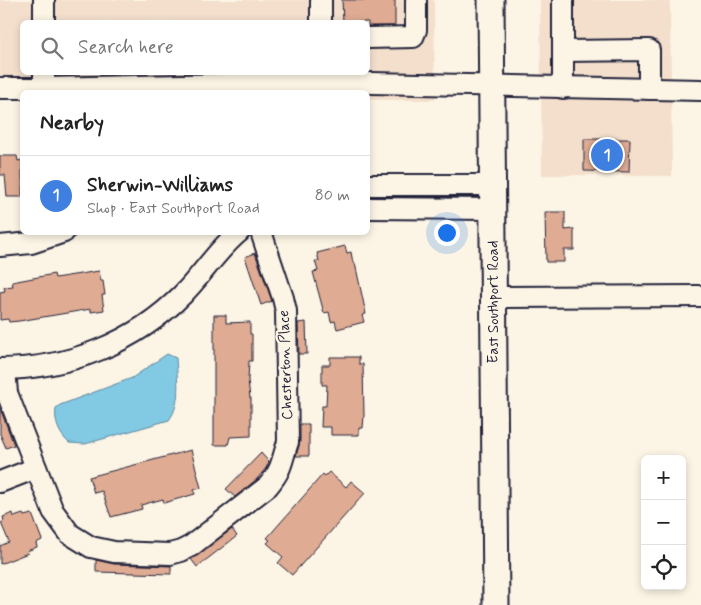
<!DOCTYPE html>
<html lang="en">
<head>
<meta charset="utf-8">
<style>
  :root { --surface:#fff; --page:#f2f2f2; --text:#222; --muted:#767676; --line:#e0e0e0; --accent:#0f766e }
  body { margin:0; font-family:Mynerve,sans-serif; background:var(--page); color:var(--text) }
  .controls { position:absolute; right:15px; bottom:15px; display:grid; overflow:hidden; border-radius:8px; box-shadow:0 2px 8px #0003 }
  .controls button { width:45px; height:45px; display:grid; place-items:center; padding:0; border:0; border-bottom:1px solid var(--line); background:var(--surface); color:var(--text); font:25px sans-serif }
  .you { position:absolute; left:446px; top:232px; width:18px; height:18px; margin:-12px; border:4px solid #fff; border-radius:50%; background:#1a73e8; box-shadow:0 0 0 8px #1a73e833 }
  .badge { display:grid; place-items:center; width:32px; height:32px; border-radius:50%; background:var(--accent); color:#fff; font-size:16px; font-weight:700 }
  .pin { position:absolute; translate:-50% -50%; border:2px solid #fff; box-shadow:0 1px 5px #0006 }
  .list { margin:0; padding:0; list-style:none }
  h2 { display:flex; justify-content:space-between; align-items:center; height:65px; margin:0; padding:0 20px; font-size:21px }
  h2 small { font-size:16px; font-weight:400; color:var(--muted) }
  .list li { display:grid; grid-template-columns:32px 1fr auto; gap:15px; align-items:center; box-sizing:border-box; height:80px; padding:0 20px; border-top:1px solid var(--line) }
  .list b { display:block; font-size:19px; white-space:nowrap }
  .list p { margin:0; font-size:16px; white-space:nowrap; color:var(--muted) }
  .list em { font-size:16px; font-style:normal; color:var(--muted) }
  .icon { flex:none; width:28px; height:28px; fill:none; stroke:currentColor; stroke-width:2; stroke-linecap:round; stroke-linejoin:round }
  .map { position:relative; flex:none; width:701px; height:605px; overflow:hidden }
  .search { position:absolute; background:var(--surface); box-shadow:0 2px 8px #0003; left:20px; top:20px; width:350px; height:55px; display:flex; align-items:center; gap:12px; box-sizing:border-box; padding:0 18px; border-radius:8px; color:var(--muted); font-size:19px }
  .panel { position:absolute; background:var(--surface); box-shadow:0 2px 8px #0003; left:20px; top:90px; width:350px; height:145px; border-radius:8px }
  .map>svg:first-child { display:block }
</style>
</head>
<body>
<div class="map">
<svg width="701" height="605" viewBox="0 0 701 605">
  <rect width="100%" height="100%" fill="#fcf5e5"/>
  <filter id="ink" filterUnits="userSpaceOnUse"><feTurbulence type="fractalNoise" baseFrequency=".02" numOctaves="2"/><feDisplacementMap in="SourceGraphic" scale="10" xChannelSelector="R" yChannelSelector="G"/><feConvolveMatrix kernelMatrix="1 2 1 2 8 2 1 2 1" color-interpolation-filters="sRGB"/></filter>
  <g filter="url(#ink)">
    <g fill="#f3dfcc" fill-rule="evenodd">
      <path d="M0 0H434L435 100H368V92H22V100H0ZM22 22H368V72H22Z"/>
      <path d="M540 0H670L672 176 542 175Z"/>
    </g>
    <path fill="#82c9e3" stroke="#5c86a0" d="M167 354 176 358C177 378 182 403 169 420L85 444 69 443C59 434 54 422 56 408L60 405 132 378Z"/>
    <g fill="#dfab93" stroke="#22223b">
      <path d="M342 0H395V26H368V22H343Z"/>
      <path d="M584 139H630L629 172 584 171Z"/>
      <path d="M0 156H17L18 161 22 160V197H7L5 175H0Z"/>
      <path d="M545 212H565V230L574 229V250H564V262H546Z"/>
      <path d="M345 246 347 253 351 252 353 263H355L366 314 362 315 364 322 337 329 335 321 331 322 329 312 324 313 313 272 318 271 315 261H319L317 253Z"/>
      <path d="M255 253 272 301 261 305 245 257Z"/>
      <path d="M99 271 101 281H103L105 295H102L104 310 91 312V309L19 321 9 322 8 319 0 320V292L5 291 4 287 13 286 12 282 54 274 55 278Z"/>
      <path d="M214 315H226V323L250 322V334H252V361H249L248 380 250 398H251V436L230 437 228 445H214Z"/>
      <path d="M306 322 307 354H299L298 323Z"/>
      <path d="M330 357H359V364H363L364 416 363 428H359V435H331V427H321L322 406H326L327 385H322V365H330Z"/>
      <path d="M0 408 14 445 6 448 0 434Z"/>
      <path d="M300 424H309V456H296L300 442Z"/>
      <path d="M191 450 201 488 194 490 195 494 164 503 163 499 141 505 142 509 111 517 102 491 94 493 89 477Z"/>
      <path d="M261 453 269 462 266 468 257 479 235 497 226 489Z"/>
      <path d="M329 472 346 487 351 481 365 493 292 575 278 563 283 557 267 543 270 540 267 538 323 474 325 476Z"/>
      <path d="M13 513 14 517 23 514 24 516 32 514 42 540 36 543 37 547 27 551 28 553 0 564V546L9 542 1 523 4 521 3 517Z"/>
      <path d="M232 529 237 536 197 567 191 559Z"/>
      <path d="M96 560 114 564 171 566V574L96 572Z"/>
    </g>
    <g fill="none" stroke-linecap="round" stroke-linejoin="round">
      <defs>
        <g id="minor">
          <path d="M321 0V22"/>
          <path d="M563 0V51L649 50V89"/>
          <path d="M44 22V0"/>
          <path d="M368 38 413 37 416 30V0"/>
          <path d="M44 72V88L323 82 322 72"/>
          <path d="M323 82 701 90"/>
          <path d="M0 88H44"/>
          <path d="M563 88V51"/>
          <path d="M368 185H493"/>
          <path d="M368 208 493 209"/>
          <path d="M0 246 31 243 64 232"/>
          <path d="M493 297 701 296"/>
          <path d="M0 369C68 369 135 343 183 294 203 274 217 250 239 232"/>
          <path d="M5 369 7 393 53 511 70 534 91 547 114 552 170 554 181 551 191 546 268 486C283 468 281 462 288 442L286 311 283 298 261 232"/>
          <path d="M0 482 36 468"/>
        </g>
        <path id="major" d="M491 0 496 605"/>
      </defs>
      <use href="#minor" stroke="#22223b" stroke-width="24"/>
      <use href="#major" stroke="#22223b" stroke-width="29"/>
      <use href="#minor" stroke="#fcf5e5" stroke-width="20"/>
      <use href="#major" stroke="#fcf5e5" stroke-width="25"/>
    </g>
  </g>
  <g text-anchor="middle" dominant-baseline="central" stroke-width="4.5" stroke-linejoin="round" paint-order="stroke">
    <g font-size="15" fill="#22223b" stroke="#fcf5e5">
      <text transform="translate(494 302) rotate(-90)">East Southport Road</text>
      <text transform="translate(286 365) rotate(-92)">Chesterton Place</text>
    </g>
  </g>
</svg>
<div class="controls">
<button>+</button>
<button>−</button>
<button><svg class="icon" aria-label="locate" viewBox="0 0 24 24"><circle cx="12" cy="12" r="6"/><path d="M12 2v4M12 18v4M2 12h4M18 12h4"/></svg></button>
</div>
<div class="you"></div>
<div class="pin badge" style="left:607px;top:155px;background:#3f7fe0">1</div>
<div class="search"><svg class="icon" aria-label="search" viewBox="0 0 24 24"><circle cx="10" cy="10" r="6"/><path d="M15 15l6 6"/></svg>Search here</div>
<section class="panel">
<h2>Nearby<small></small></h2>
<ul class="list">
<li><span class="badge" style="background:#3f7fe0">1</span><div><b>Sherwin-Williams</b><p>Shop · East Southport Road</p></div><em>80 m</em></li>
</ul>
</section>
</div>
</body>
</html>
